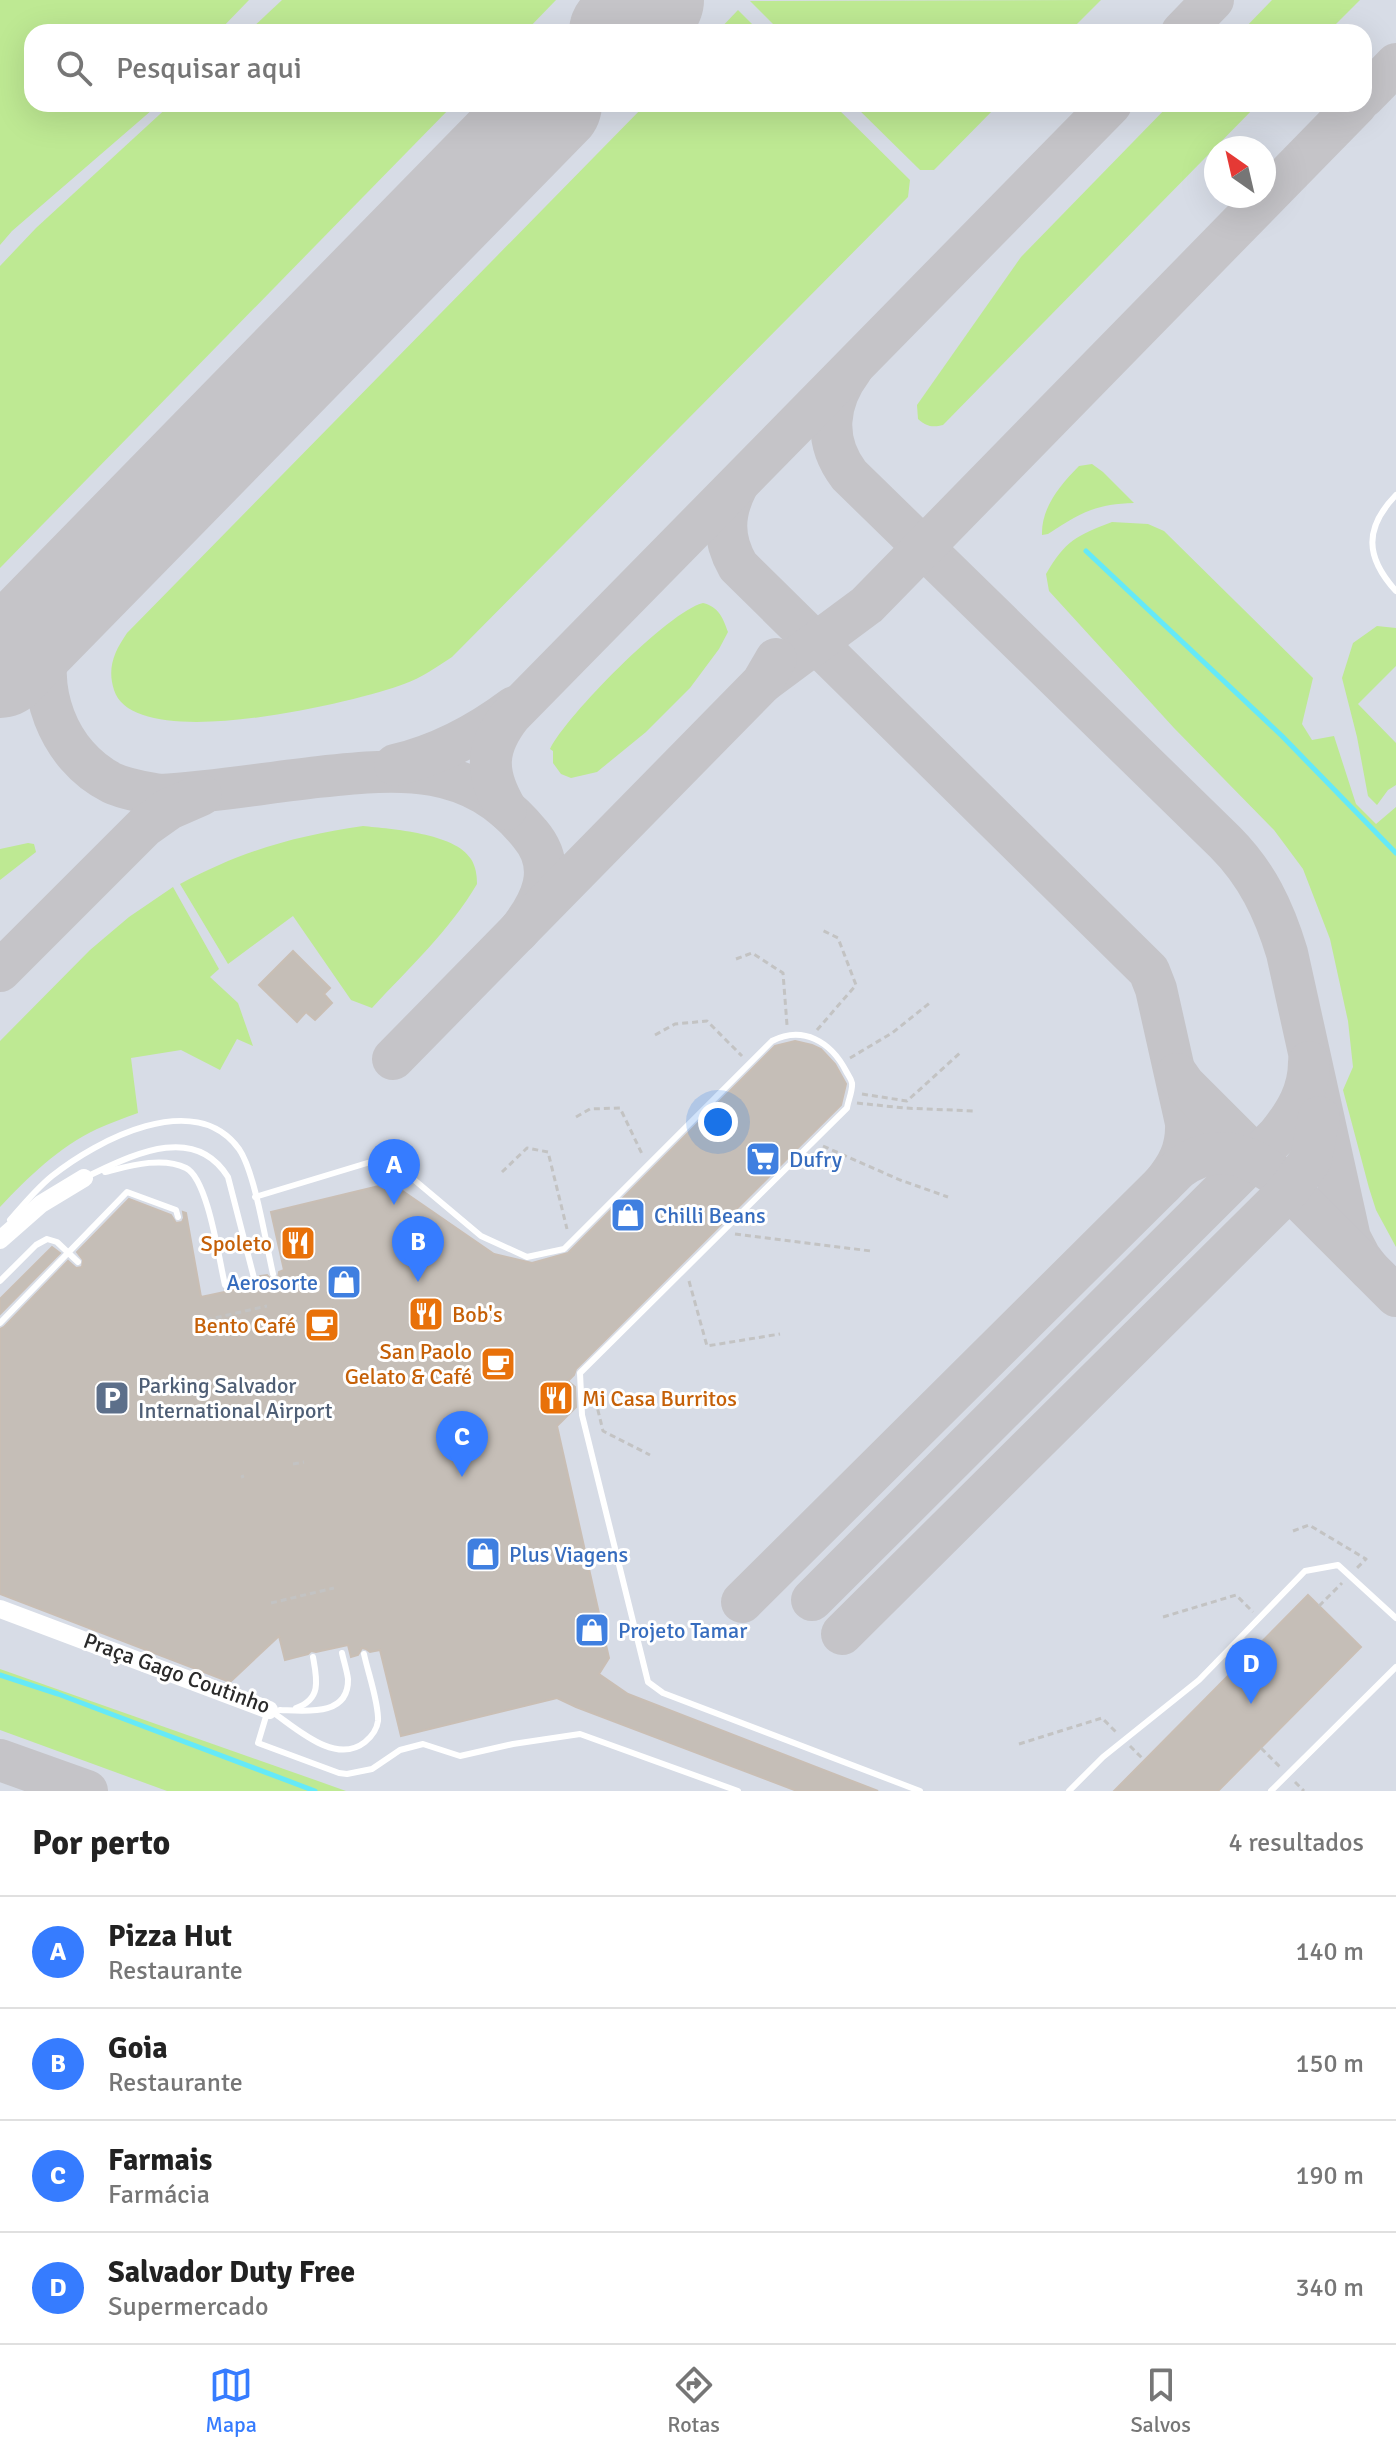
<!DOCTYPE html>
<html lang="pt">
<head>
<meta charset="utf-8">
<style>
  :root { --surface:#fff; --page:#f2f2f2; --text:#222; --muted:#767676; --line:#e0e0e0; --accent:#367cff }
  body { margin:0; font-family:Signika,sans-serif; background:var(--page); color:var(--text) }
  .compass { position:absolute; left:1204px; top:136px; width:72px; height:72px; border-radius:50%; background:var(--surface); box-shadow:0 8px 32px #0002; rotate:326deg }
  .you { position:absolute; left:718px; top:1122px; width:28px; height:28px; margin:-20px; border:6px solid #fff; border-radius:50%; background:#1a73e8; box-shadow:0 0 0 12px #1a73e833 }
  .badge { display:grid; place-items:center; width:52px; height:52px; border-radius:50%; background:var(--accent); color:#fff; font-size:26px; font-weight:700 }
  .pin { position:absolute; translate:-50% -66px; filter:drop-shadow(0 2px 4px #0008) }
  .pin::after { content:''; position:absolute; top:42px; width:28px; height:24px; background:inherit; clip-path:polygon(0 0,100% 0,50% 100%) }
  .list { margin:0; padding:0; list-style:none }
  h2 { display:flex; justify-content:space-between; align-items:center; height:104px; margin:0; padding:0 32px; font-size:34px }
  h2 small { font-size:26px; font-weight:400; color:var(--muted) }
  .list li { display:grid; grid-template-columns:52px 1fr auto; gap:24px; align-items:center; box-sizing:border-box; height:112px; padding:0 32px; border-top:2px solid var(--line) }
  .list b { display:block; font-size:30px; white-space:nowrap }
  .list p { margin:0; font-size:26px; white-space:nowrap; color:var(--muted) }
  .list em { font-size:26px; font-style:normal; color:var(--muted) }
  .icon { flex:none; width:44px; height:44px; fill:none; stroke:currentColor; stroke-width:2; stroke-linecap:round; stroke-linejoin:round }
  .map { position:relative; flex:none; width:1396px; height:1791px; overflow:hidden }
  .search { position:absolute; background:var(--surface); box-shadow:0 8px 32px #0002; left:24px; right:24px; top:24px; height:88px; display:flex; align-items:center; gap:20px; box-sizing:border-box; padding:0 28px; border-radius:24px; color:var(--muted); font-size:30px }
  .sheet { height:552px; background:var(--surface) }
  nav { display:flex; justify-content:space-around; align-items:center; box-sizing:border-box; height:112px; border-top:2px solid var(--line); background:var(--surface); font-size:22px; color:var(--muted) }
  nav a { display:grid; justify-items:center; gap:4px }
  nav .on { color:var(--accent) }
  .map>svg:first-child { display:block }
</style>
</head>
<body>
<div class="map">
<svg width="1396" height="1791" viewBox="0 0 1396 1791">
  <rect width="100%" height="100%" fill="#ede2db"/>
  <path fill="#d7dce6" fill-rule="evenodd" d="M0 0H1396V1791H0ZM32 32H1364V104H32ZM1216 148H1264V196H1216Z"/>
  <g fill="#bee993">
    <path d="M0 0H249L218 32H32V104H151L152 110 12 231 0 245Z"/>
    <path d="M282 0H556L525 32H248Z"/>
    <path d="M1101 0 1069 32H781L750 1Z"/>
    <path d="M1272 0H1360L1328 32H1241Z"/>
    <path d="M738 10 760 32H717Z"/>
    <path d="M171 104H454L0 568V266L36 228Z"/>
    <path d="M646 104H833L910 180 908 197 452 657C437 667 421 678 404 684 356 702 135 756 114 690 107 668 114 652 127 633Z"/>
    <path d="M853 104H999L934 170H920Z"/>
    <path d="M1170 104H1258L943 425C932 428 926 426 918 419L917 405 1021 257Z"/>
    <path d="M1092 464 1103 472 1134 503C1095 504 1080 513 1048 534L1042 535C1041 508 1060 485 1079 466Z"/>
    <path d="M1112 522 1148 524 1164 531 1313 678 1302 724 1312 740 1334 736 1356 804 1376 824 1396 807V1247L1376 1210 1369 1188 1343 1090 1353 1067 1348 1021 1330 939 1303 869 1274 830 1174 728 1049 591 1046 574C1066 540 1076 536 1112 522Z"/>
    <path d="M703 603C719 607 723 618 728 632L719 649 690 688 646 732 597 772 571 778 561 774 553 763V751L550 749C566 716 669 611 703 603Z"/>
    <path d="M1377 626 1396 628V666L1358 704 1396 743V785L1388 790 1377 805 1368 796 1357 737 1342 678 1353 643Z"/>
    <path d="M363 826C391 829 455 833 471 859 476 867 477 876 477 884 450 930 408 969 372 1008L351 1000 293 916 228 964 180 884C242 851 294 836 363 826Z"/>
    <path d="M28 843 34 844 36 852 0 880V849Z"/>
    <path d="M173 887 219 969 210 977 238 1003 253 1046 237 1039 220 1070 181 1050 131 1058 138 1113C124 1118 110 1123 97 1129 59 1147 28 1177 0 1207V1041L90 950 129 917Z"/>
    <path d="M0 1669 318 1781 346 1791H167L0 1730Z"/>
  </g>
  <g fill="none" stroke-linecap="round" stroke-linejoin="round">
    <g stroke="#65e9f8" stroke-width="5">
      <path d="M1086 551 1282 736 1396 853"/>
      <path d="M0 1675 58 1694 315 1791"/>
    </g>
    <g stroke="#c5c4c8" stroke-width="42">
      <path d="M1182 32 1213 0"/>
      <path d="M1364 97 1396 64"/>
      <path d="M852 369C827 402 823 441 849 475L1225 842C1257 874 1274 910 1287 953L1350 1238 1360 1257 1369 1269"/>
      <path d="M737 486C723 514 722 538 738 566L1149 971 1156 989 1186 1123C1187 1149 1178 1166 1162 1185"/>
      <path d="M104 561C85 582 63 603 53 630 32 686 58 756 112 783 127 790 144 792 160 795 213 792 265 783 318 777 401 768 472 762 530 834 559 868 541 903 518 932"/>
      <path d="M762 683 867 605 1357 104"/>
      <path d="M395 765C438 755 478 734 514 707"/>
      <path d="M506 809C485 773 485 748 511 715L1111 104"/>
      <path d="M0 971 145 826 169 809 201 795"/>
      <path d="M393 1059 762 683 776 659"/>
      <path d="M1177 1074 1184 1084 1396 1296"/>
      <path d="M812 1600 1278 1135C1296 1113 1309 1091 1309 1062"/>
      <path d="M742 1602 1178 1169C1207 1147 1238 1148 1268 1170"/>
      <path d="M842 1634 1289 1190 1311 1159 1319 1117"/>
      <path d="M0 1760 87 1791"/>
    </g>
    <g stroke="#c5c4c8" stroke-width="104">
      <path d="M621 32 652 0"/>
      <path d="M0 666 550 104"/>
    </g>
  </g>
  <g fill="#c5beb7" stroke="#c9beb4" stroke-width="2">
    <path d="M293 951 330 988 324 994 332 1003 315 1020 306 1012 297 1022 259 985Z"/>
    <path d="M795 1041 812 1045 821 1049 835 1064 846 1084 841 1105 576 1369 574 1375 568 1381 575 1387 576 1407 557 1426 609 1658 599 1674 628 1694 878 1791H797L576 1707 557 1698 401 1736 380 1650 370 1652 366 1649 362 1648 358 1655 351 1657 348 1645 316 1652 311 1651 308 1654 285 1660 279 1636 230 1682 0 1594V1329L4 1327 68 1261 76 1268 82 1267 83 1260 77 1252 129 1199 171 1215 176 1223 182 1222 184 1218 183 1212 186 1213 201 1297 262 1284 260 1276 267 1275 272 1280 278 1278 279 1272 284 1270 271 1212 391 1183 494 1254 532 1263 568 1253 775 1046Z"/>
    <path d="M52 1247 60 1253 0 1314V1299Z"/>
    <path d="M1308 1595 1361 1647 1218 1791H1114Z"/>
  </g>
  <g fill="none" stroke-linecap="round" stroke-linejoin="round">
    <g stroke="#c3c3c3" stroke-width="3" stroke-dasharray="6 4" stroke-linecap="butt">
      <path d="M736 959 752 953 783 973 787 1025"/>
      <path d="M817 1030 856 985 838 938 822 930"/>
      <path d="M655 1035 675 1024 707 1021 742 1056"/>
      <path d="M850 1058 892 1033 931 1002"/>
      <path d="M862 1094 907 1101 960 1053"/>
      <path d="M857 1103 904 1108 973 1111"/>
      <path d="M576 1117 590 1109 620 1108 643 1156"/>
      <path d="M823 1146 900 1180 948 1197"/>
      <path d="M502 1172 527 1148 548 1152 567 1229"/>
      <path d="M735 1234 871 1251"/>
      <path d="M689 1281 707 1346 780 1334"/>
      <path d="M206 1320 267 1306"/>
      <path d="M593 1390 603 1431 650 1455"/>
      <path d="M293 1464 304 1462"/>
      <path d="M241 1477 244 1476"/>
      <path d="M1293 1531 1309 1525 1366 1559 1356 1569"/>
      <path d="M271 1603 334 1588"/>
      <path d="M1319 1606 1342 1583"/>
      <path d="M1163 1617 1236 1595 1253 1612"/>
      <path d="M1019 1744 1102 1718 1116 1732"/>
      <path d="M1130 1746 1144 1760"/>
      <path d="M1261 1748 1281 1768"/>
      <path d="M1295 1782 1304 1791"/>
    </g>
    <g stroke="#fff" stroke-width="6">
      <path d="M1396 495C1364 528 1365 557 1396 591"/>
      <path d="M105 1172C129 1166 162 1156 186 1168 208 1179 219 1260 225 1285"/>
      <path d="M88 1176C131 1156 194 1122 228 1177L254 1278"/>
      <path d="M255 1197 387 1157 481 1236 527 1257 564 1249 772 1041C803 1025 831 1042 846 1071 848 1075 851 1078 852 1083 853 1090 848 1101 847 1108L580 1373 582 1415 648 1682 663 1693 920 1791"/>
      <path d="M10 1220C23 1205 36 1189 52 1176 97 1140 195 1088 239 1149 255 1172 266 1244 273 1274"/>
      <path d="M0 1281 36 1245 47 1239 57 1242 78 1262"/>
      <path d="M0 1323 127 1192 176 1210 178 1217"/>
      <path d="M296 1708C322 1699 317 1679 313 1657"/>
      <path d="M280 1710C305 1711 349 1717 348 1679 347 1671 344 1662 342 1653"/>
      <path d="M271 1711C295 1727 335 1766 365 1742 371 1737 377 1729 378 1721 379 1703 368 1673 364 1654"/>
      <path d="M267 1713 258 1743 339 1773 347 1774 372 1769 400 1750 423 1744 460 1756 513 1744 580 1734 738 1791"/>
      <path d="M1069 1791 1103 1757 1199 1680 1305 1571 1338 1565 1396 1618"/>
      <path d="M1271 1791 1396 1667"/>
    </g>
    <g stroke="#fff" stroke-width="18">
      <path d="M0 1240 41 1204 84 1178"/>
      <path d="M0 1609 269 1710"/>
    </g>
  </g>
  <defs>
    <symbol id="supermarket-square" viewBox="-11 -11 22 22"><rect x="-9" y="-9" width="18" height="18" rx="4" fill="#3f7fe0" stroke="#fff"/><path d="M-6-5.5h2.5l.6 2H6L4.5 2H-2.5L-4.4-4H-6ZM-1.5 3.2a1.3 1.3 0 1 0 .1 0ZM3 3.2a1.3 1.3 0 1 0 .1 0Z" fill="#fff"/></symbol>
    <symbol id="shop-square" viewBox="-11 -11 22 22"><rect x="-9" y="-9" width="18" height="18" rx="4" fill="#3f7fe0" stroke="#fff"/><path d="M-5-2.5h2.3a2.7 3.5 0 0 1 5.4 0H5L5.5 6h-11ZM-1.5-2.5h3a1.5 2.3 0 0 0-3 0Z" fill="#fff"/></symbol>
    <symbol id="restaurant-square" viewBox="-11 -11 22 22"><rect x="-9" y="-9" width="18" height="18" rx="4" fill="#e8710a" stroke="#fff"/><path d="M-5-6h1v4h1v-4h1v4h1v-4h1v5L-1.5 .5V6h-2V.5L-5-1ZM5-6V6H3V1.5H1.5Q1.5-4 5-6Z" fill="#fff"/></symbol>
    <symbol id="cafe-square" viewBox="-11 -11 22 22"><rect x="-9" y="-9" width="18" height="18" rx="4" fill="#e8710a" stroke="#fff"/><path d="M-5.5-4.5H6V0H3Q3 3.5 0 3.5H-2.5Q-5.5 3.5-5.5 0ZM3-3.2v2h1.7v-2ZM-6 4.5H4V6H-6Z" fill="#fff"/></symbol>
    <symbol id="parking-square" viewBox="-11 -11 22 22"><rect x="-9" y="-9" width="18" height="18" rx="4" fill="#5c6f8a" stroke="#fff"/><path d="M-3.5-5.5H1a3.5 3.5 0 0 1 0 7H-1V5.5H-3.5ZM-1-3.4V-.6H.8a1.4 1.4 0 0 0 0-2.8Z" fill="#fff"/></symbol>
  </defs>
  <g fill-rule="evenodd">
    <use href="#supermarket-square" x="743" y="1139" width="40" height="40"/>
    <use href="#shop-square" x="608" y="1195" width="40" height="40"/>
    <use href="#restaurant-square" x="278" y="1223" width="40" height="40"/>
    <use href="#shop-square" x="324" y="1262" width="40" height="40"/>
    <use href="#restaurant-square" x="406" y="1294" width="40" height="40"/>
    <use href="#cafe-square" x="302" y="1305" width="40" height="40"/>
    <use href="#cafe-square" x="478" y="1344" width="40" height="40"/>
    <use href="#parking-square" x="92" y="1378" width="40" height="40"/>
    <use href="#restaurant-square" x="536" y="1378" width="40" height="40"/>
    <use href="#shop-square" x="463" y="1534" width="40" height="40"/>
    <use href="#shop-square" x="572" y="1610" width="40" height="40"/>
  </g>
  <g text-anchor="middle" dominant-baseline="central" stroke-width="6" stroke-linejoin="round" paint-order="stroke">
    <g font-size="22" fill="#366cbe" stroke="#fff" text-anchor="start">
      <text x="789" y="1159">Dufry</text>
      <text x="654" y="1215">Chilli Beans</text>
      <text x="318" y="1282" text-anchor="end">Aerosorte</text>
      <text x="509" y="1554">Plus Viagens</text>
      <text x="618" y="1630">Projeto Tamar</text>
    </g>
    <g font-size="22" fill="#c56008" stroke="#fff" text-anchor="end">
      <text x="272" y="1243">Spoleto</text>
      <text x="452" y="1314" text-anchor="start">Bob's</text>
      <text x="296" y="1325">Bento Café</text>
      <text x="472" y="1351">San Paolo<tspan x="472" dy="25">Gelato &amp; Café</tspan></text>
      <text x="582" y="1398" text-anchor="start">Mi Casa Burritos</text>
    </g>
    <g font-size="22" fill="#4e5e75" stroke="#fff" text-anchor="start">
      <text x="138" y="1385">Parking Salvador<tspan x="138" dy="25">International Airport</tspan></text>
    </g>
    <g font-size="22" fill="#2a2a2a" stroke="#fff">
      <text transform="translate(177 1673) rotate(20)">Praça Gago Coutinho</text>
    </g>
  </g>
</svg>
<svg class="compass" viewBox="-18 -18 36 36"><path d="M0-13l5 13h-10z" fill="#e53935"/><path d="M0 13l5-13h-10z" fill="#767676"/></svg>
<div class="you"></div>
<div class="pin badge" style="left:394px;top:1205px">A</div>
<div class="pin badge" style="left:418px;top:1282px">B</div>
<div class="pin badge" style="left:462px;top:1477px">C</div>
<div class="pin badge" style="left:1251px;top:1704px">D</div>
<div class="search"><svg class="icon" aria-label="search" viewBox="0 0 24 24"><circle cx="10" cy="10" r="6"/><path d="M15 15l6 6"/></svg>Pesquisar aqui</div>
</div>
<section class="sheet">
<h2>Por perto<small>4 resultados</small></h2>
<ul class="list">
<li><span class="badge">A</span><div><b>Pizza Hut</b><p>Restaurante</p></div><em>140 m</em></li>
<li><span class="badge">B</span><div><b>Goia</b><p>Restaurante</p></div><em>150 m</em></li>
<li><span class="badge">C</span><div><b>Farmais</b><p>Farmácia</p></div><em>190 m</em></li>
<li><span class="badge">D</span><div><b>Salvador Duty Free</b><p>Supermercado</p></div><em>340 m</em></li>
</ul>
</section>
<nav>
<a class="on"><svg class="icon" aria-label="map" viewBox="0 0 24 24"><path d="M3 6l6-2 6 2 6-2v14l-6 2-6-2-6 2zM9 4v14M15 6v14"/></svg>Mapa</a>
<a><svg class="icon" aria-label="directions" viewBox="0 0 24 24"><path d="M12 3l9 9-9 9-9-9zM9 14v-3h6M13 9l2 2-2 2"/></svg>Rotas</a>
<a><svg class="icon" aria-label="saved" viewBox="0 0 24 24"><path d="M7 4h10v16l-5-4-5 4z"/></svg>Salvos</a>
</nav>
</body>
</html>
